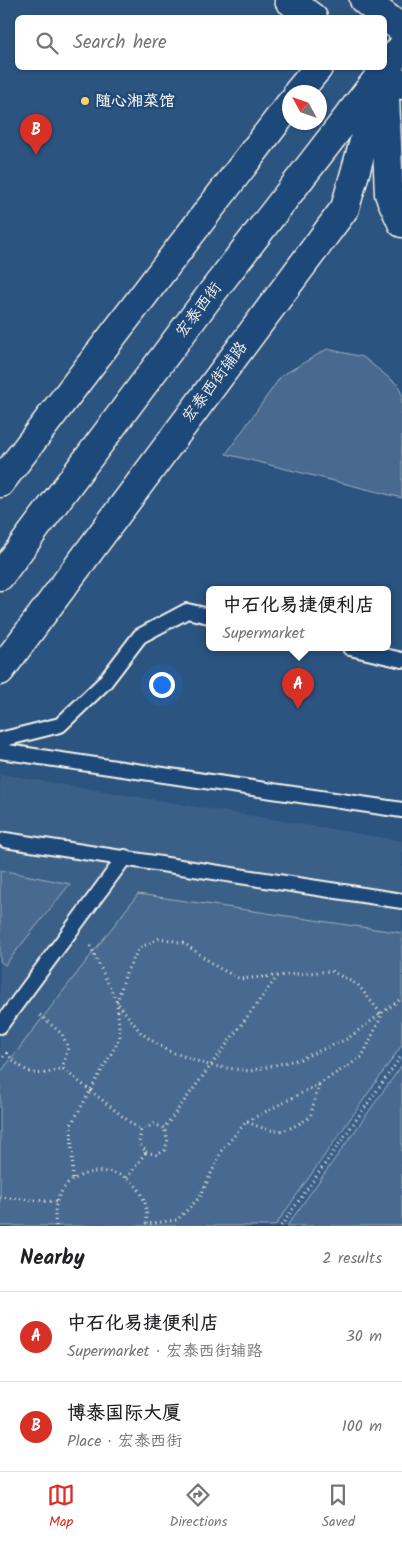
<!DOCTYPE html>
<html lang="en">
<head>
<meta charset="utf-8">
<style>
  :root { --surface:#fff; --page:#f2f2f2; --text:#202124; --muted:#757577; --line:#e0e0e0; --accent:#d93025 }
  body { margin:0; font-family:Kalam,"LXGW WenKai TC",sans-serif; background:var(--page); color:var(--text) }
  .compass { position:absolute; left:282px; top:85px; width:45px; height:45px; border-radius:50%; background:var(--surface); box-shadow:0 1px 4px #0004; rotate:310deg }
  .you { position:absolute; left:161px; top:684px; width:18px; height:18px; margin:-12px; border:4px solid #fff; border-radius:50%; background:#1a73e8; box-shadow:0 0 0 8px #1a73e833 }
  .badge { display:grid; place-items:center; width:32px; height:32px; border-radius:50%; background:var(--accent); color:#fff; font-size:16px; font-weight:700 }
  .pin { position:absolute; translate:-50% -41px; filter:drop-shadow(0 1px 2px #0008) }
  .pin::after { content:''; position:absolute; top:26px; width:18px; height:15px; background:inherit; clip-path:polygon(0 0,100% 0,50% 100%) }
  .popup { position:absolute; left:206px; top:586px; width:185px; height:65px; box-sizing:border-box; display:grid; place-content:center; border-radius:8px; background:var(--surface); filter:drop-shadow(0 1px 4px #0005); font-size:16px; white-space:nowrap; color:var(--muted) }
  .popup b { font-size:19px; color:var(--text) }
  .popup::after { content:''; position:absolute; left:50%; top:100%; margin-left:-10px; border:10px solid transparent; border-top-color:var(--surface) }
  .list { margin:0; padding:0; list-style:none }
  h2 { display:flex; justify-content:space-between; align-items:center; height:65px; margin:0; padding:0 20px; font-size:21px }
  h2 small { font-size:16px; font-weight:400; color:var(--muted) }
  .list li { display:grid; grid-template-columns:32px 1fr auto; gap:15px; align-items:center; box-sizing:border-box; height:90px; padding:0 20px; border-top:1px solid var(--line) }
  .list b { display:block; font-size:19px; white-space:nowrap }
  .list p { margin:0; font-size:16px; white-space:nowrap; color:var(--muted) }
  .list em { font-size:16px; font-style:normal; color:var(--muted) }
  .icon { flex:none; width:28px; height:28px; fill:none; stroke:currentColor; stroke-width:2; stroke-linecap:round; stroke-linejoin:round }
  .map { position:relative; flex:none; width:402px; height:1226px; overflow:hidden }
  .search { position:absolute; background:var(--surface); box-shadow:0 1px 4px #0004; left:15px; right:15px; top:15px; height:55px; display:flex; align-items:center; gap:12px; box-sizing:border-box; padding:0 18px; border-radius:8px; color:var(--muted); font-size:19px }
  .sheet { height:245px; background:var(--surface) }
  nav { display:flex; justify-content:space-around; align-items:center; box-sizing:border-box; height:70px; border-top:1px solid var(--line); background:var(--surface); font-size:14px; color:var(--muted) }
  nav a { display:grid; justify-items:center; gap:2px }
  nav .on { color:var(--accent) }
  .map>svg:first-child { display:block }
</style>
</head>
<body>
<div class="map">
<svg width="402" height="1226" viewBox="0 0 402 1226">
  <rect width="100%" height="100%" fill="#2c5481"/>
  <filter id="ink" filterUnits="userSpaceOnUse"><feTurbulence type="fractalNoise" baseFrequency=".02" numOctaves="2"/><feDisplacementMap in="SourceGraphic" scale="10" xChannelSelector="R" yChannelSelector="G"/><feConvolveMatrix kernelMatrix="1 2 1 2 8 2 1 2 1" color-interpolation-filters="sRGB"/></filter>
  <g filter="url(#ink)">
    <path fill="#3b6088" d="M0 774 402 841V1065L287 1226H0Z"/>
    <g fill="#496b90" stroke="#9eaebc">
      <path d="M327 349 363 357 398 385 402 395V498L226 454 281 376Z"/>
      <path d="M0 870 70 884 5 965 0 961Z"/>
      <path d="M138 894 402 933V1045L275 1226H0V1073Z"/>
      <path d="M402 1065V1226H287Z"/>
    </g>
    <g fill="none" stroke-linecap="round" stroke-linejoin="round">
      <defs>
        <g id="service">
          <path d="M350 648 402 660"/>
          <path d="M0 740 60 725 104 683 140 636 187 611 209 616"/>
          <path d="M0 751 402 810"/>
          <path d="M5 840 402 901"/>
          <path d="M0 1026 125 857"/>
        </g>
        <g id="minor">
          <path d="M385 95 389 194 402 223"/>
          <path d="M0 671 345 208 384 71"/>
        </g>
        <g id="tertiary">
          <path d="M289 0 313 18"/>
          <path d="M364 0 402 29"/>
          <path d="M298 92 318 68"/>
          <path d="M0 483 290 104"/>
          <path d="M0 576 217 286 402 47"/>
        </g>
        <path id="secondary" d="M384 71 402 85"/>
      </defs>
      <use href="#service" stroke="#f4f1e8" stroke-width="18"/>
      <use href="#minor" stroke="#f4f1e8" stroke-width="31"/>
      <use href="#tertiary" stroke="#f4f1e8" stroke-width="31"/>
      <use href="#secondary" stroke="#f4f1e8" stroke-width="31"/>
      <g stroke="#f4f1e8" stroke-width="3" stroke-dasharray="1 4" stroke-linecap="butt">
        <path d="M90 946 117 1002 141 1033 166 1050 211 1066 250 1071 300 1059 347 1039 402 998"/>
        <path d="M40 1015 62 1034 68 1048 62 1068"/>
        <path d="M6 1053C25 1073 36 1079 62 1068L141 1131"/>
        <path d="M0 1061 9 1050"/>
        <path d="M247 1122C277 1134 282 1135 310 1117L319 1084"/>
        <path d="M146 1152 157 1155 165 1150 168 1139 164 1128"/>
        <path d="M127 1178 146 1152 139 1143 141 1131 154 1124 164 1128 277 977"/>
        <path d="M73 1179 71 1125 120 1038 117 1002 126 973 139 948 160 938 184 943 217 967 240 979 331 971 358 985 382 1015 362 1057 319 1084 246 1122 222 1150 200 1197 177 1220 146 1224"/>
        <path d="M0 1197 57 1202"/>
        <path d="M56 1226C43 1155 157 1152 146 1226"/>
        <path d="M281 1226 402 1055"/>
      </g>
      <use href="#service" stroke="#1f4a7a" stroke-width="14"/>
      <use href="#minor" stroke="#1f4a7a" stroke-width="28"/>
      <use href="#tertiary" stroke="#1f4a7a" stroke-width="28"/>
      <use href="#secondary" stroke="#1f4a7a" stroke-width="28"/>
    </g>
  </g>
  <circle fill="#ffd166" stroke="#1f4a7a" stroke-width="2" cx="85" cy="101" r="5"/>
  <g text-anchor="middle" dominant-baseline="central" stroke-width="5" stroke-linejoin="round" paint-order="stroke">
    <g font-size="16" font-weight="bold" fill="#f4f1e8" stroke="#1f4a7a" text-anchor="start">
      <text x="95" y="101">随心湘菜馆</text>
    </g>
    <g font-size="16" fill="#f4f1e8" stroke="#1f4a7a">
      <text transform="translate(199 310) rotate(-53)">宏泰西街</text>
      <text transform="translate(215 382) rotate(-53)">宏泰西街辅路</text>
    </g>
  </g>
</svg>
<svg class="compass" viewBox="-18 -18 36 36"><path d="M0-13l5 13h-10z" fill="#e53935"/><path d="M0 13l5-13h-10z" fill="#757577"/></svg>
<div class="you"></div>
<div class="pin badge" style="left:298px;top:709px">A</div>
<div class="popup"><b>中石化易捷便利店</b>Supermarket</div>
<div class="pin badge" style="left:36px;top:155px">B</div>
<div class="search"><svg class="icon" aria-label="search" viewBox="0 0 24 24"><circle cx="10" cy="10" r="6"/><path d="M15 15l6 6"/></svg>Search here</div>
</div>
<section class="sheet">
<h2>Nearby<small>2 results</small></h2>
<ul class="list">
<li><span class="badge">A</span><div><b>中石化易捷便利店</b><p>Supermarket · 宏泰西街辅路</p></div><em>30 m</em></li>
<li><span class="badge">B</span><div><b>博泰国际大厦</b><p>Place · 宏泰西街</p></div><em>100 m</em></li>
</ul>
</section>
<nav>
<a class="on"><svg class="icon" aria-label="map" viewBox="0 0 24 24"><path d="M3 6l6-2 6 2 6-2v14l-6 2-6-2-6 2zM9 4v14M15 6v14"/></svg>Map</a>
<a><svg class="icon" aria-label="directions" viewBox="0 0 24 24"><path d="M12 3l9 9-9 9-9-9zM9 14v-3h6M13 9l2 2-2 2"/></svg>Directions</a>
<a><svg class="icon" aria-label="saved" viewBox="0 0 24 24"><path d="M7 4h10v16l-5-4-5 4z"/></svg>Saved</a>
</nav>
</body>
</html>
